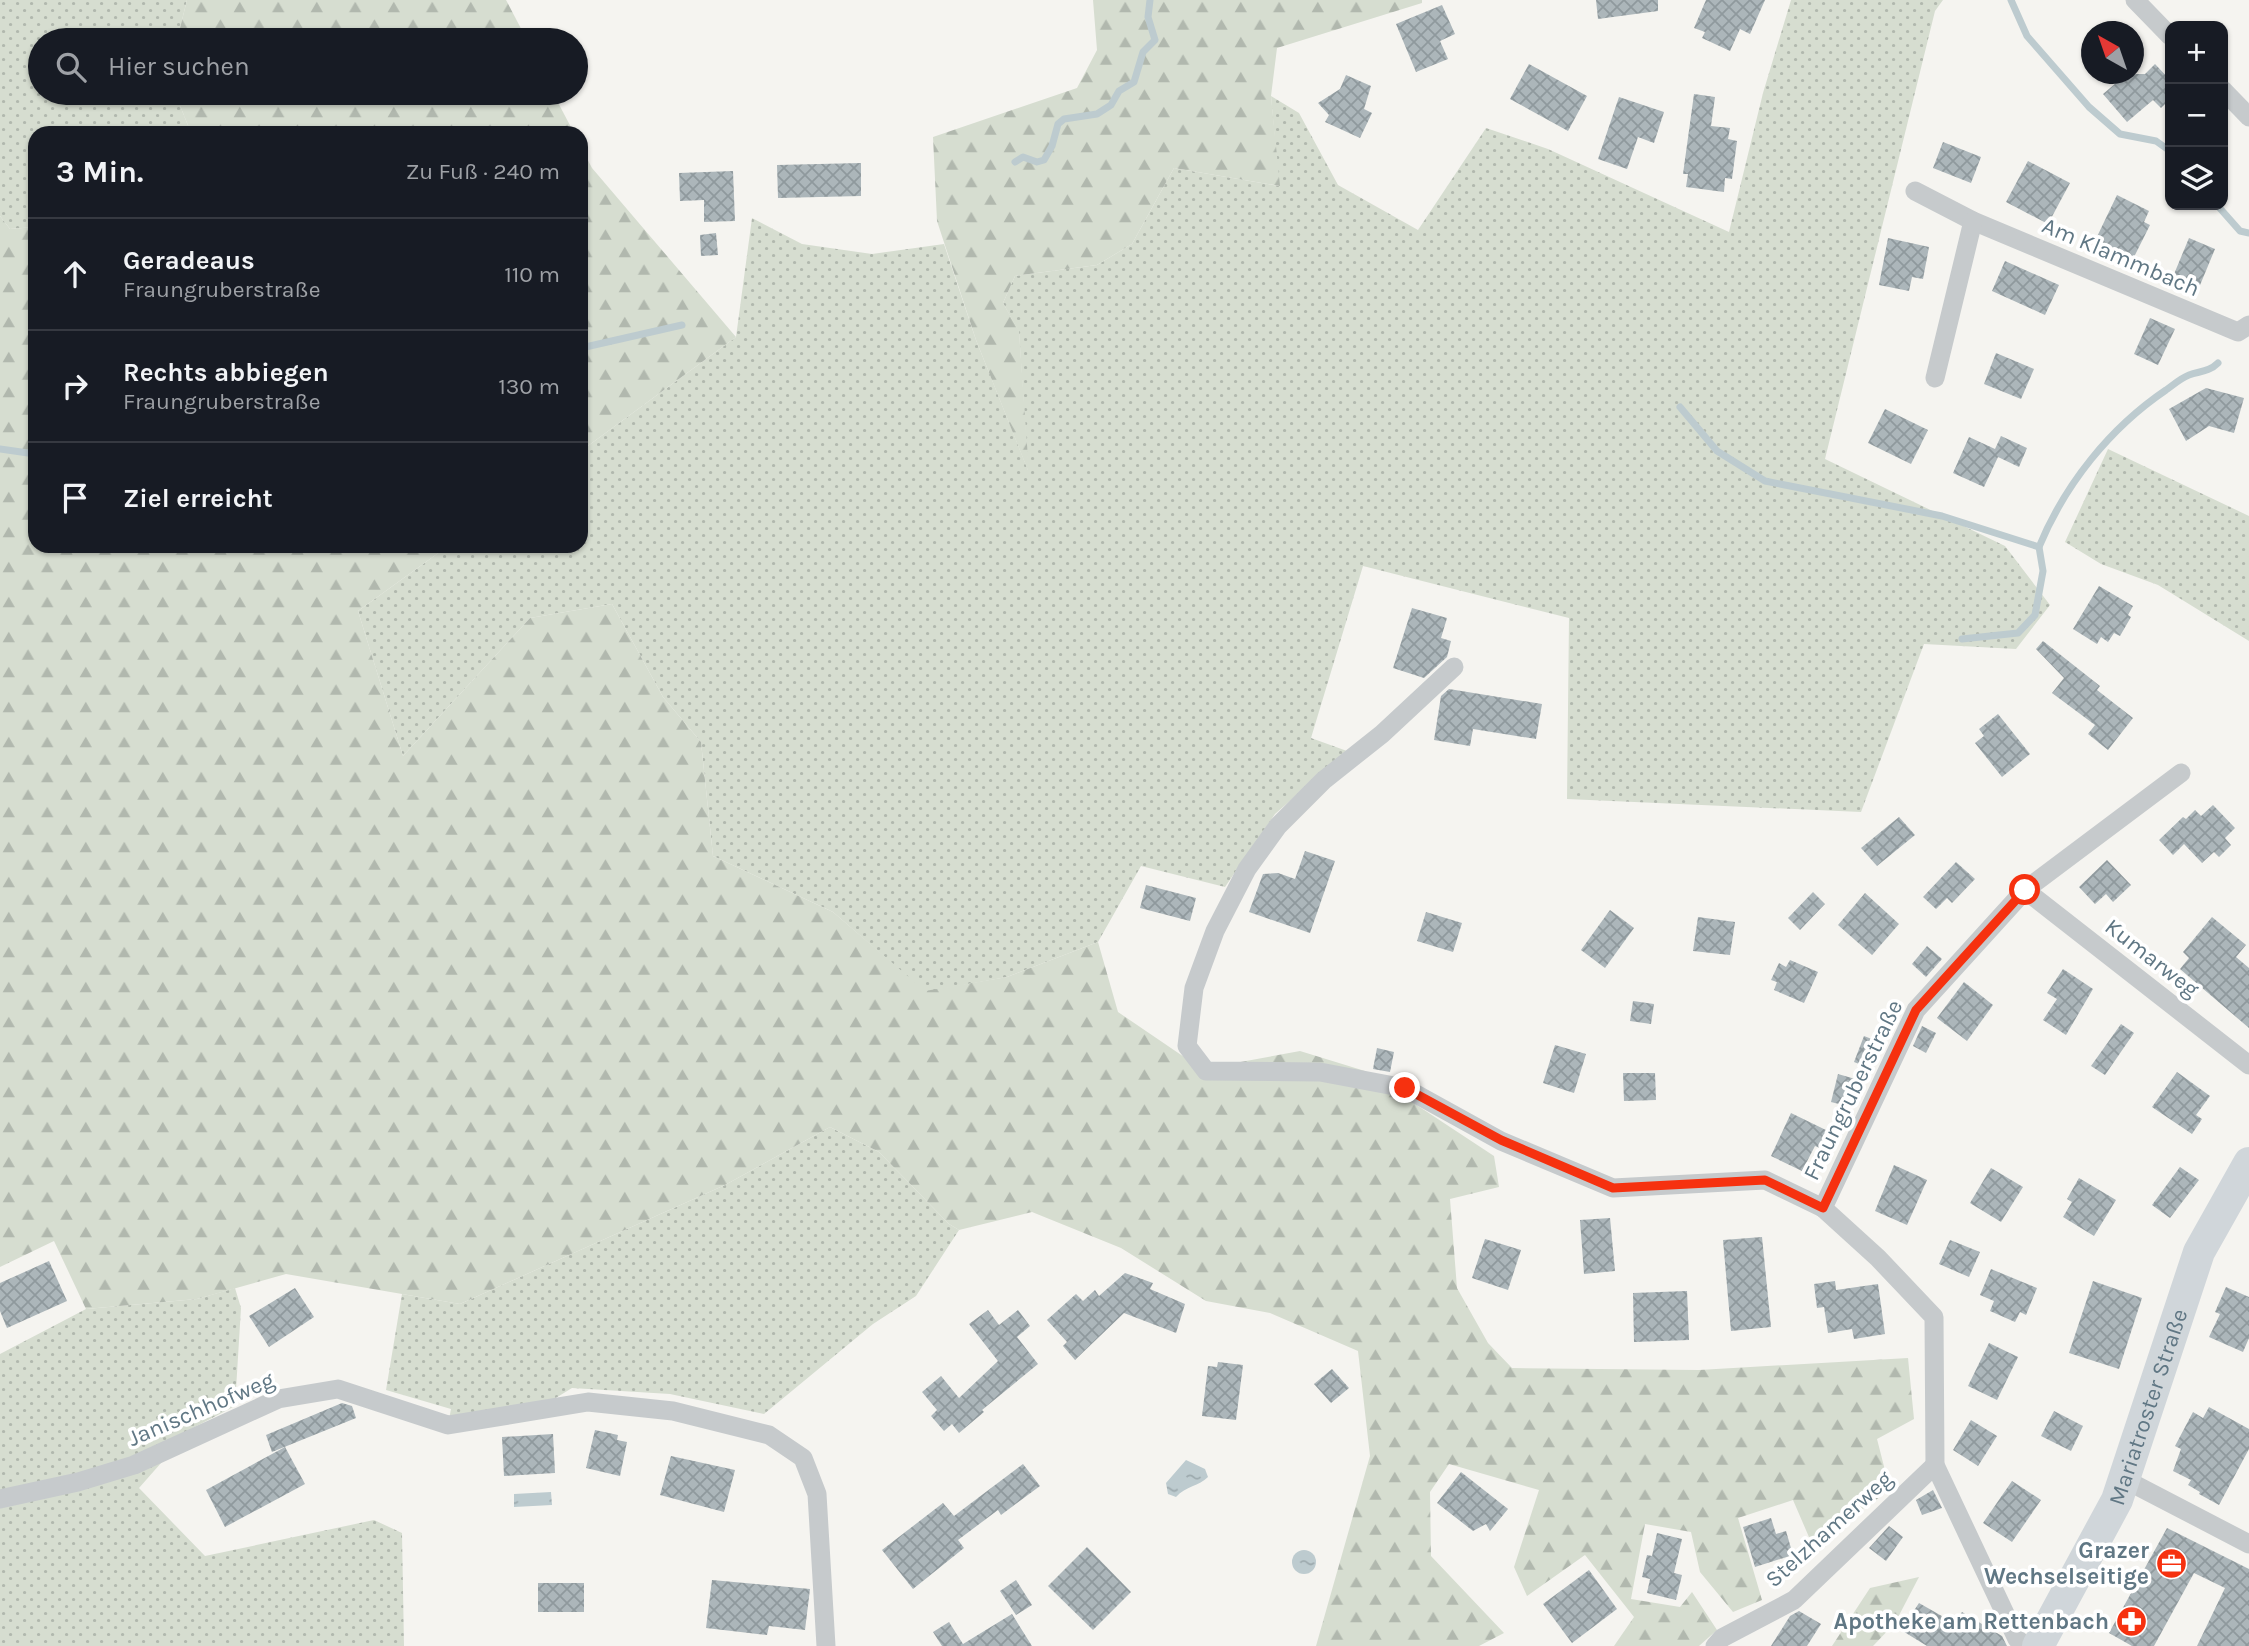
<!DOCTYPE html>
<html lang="de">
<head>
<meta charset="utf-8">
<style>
  :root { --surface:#171b24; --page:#242831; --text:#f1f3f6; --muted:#9ea1a6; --line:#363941 }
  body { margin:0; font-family:Karla,sans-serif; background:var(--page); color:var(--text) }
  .controls { position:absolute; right:21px; top:21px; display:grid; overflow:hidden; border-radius:14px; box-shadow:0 2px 5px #0004 }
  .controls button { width:63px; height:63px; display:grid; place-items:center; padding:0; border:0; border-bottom:2px solid var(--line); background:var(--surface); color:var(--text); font:35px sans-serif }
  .compass { position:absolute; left:2081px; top:21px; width:63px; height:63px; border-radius:50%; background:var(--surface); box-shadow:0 2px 5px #0004; rotate:320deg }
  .stop { position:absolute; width:21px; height:21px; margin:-16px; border:5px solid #f6310f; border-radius:50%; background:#fff }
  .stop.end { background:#f6310f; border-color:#fff; box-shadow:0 2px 7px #0008 }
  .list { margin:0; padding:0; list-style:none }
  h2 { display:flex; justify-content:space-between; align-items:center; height:91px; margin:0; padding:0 28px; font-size:30px }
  h2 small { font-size:23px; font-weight:400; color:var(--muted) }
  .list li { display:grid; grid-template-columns:46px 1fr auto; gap:21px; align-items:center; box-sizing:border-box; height:112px; padding:0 28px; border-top:2px solid var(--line) }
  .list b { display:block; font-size:26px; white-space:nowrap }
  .list p { margin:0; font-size:23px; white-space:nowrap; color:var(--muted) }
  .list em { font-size:23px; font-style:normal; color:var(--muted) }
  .icon { flex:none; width:38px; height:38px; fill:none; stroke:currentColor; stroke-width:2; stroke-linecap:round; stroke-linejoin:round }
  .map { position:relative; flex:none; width:2249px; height:1646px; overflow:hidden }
  .search { position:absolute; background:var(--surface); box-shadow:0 2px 5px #0004; left:28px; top:28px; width:560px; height:77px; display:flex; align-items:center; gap:18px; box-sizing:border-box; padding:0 24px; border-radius:38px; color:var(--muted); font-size:26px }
  .panel { position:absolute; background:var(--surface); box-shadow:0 2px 5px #0004; left:28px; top:126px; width:560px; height:427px; border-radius:21px }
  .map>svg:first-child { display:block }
</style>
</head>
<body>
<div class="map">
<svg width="2249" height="1646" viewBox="0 0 2249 1646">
  <defs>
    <pattern id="green-dots" width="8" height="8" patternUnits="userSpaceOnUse" patternTransform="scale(1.75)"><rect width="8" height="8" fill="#d6ddd0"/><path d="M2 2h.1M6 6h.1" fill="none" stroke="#b1b8ae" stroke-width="1.8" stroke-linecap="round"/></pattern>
    <pattern id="forest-firs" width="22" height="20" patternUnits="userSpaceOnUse" patternTransform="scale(1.75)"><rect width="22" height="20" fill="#d6ddd0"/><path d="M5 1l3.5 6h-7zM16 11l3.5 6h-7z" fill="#b1b8ae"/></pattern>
    <pattern id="water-ripples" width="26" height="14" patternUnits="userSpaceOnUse" patternTransform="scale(1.75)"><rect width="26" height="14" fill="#bdcbcf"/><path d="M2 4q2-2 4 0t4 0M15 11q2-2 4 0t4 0" fill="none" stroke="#9daaae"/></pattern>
    <pattern id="building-cross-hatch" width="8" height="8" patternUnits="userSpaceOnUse" patternTransform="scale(1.75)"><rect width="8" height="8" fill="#acb6ba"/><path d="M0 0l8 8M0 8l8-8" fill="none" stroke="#8f999d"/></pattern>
  </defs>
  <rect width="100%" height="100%" fill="#f5f4f0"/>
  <g fill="url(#green-dots)">
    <path d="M0 0H187L177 40H40V93H175L191 133H35V227L10 229 0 216Z"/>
    <path d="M1791 0H1943L1935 11 1825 459 2005 546 2050 605 2016 649 1924 644 1861 812 1567 799 1569 618 1363 566 1311 738 1347 751 1275 814 1225 887 1141 866 1098 942 1007 977 925 992 833 912 713 856 701 742 663 697 612 604 530 618 403 756 358 611 448 546H581V451L736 337 752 218 802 244 872 254 944 244 976 340 1028 470 1019 332 1003 303 1015 276 1097 265 1132 244 1174 168 1279 186 1271 96 1299 113 1338 185 1418 230 1486 128 1548 149 1729 232 1763 93Z"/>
    <path d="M2108 449 2249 516V641L2158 585 2101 564 2065 542Z"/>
    <path d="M830 1127 879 1152 949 1224 959 1230 916 1296 873 1324 764 1414 670 1394 572 1388 533 1412 448 1425 451 1409 386 1390 402 1294 460 1304 725 1185Z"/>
    <path d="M235 1288 241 1308 235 1406 191 1429 139 1488 205 1556 374 1520 402 1533 404 1646H0V1354L86 1309 197 1299Z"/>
  </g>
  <g fill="url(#forest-firs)">
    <path d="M187 0H506L527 40H177Z"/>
    <path d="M1093 0H1422V3L1277 48 1271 96 1280 186 1174 168 1132 244 1097 265 1015 276 1003 303 1019 331 1029 473 976 340 937 221 933 137 1077 88 1097 50Z"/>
    <path d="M175 93H553L574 133H191Z"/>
    <path d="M581 147 592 168 736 337 581 451Z"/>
    <path d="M0 216 10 229 35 227V546H448L358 611 403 756 530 618 612 604 663 697 701 742 713 856 833 912 925 991 1007 977 1098 942 1118 1012 1193 1063H1235L1300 1051 1365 1071 1494 1156 1499 1187 1450 1199 1457 1288 1488 1343 1512 1368 1699 1370 1908 1358 1914 1419 1877 1439 1890 1490 1812 1544 1793 1500 1738 1518 1762 1600 1733 1612 1700 1572 1691 1532 1645 1524 1631 1599 1680 1607 1692 1592 1717 1630 1699 1646H1614L1634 1617 1585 1555 1527 1596 1514 1567 1539 1490 1449 1464 1430 1492 1431 1556 1504 1633 1479 1646H1316L1370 1456 1358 1351 1270 1313 1206 1301 1121 1248 1032 1212 959 1230 949 1224 879 1152 830 1127 725 1185 460 1304 286 1274 197 1299 86 1309 54 1241 0 1267Z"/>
    <path d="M1919 1577 1895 1623 1873 1646H1832L1870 1588Z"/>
  </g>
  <g fill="url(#water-ripples)">
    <path d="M1186 1460 1205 1469 1208 1477C1199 1486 1186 1486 1176 1497L1168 1494 1166 1483Z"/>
    <path d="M551 1492 552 1505 514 1507V1494Z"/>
    <circle cx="1304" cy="1562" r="12"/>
  </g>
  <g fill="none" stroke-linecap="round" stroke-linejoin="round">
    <g stroke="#bdcbcf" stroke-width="7">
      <path d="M2011 0 2027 36 2089 107 2120 134 2156 141 2170 151"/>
      <path d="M1015 162 1023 157 1037 162 1044 160 1052 146 1058 124 1064 119 1097 114 1111 105 1119 91 1134 82 1143 52 1155 40 1148 17 1150 0"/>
      <path d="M2217 205 2240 231 2249 233"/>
      <path d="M581 348 682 325"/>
      <path d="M1680 407 1717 451 1765 481 1942 516 2039 547C2065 484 2110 428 2166 390 2173 385 2181 378 2189 375 2200 371 2209 372 2218 363"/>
      <path d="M0 449 35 454"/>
      <path d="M1962 639 2018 633 2035 615 2043 571 2039 547"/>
    </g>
  </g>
  <g fill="url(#building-cross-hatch)">
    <path d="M1596 0H1658V11L1598 19Z"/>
    <path d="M1706 0H1765L1750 34 1740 29 1730 51 1702 38 1705 32 1694 28Z"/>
    <path d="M1442 5 1455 34 1440 41 1448 59 1416 72 1396 24Z"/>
    <path d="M1529 64 1587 96 1568 131 1510 99Z"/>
    <path d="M2155 64 2170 80V99L2161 108 2153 100 2127 122 2103 94 2116 83 2107 74H2145Z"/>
    <path d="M1346 75 1371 86 1364 109 1372 113 1360 138 1325 122 1329 115 1318 103 1340 89Z"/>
    <path d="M1694 94 1715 97 1711 126 1730 128 1728 139 1737 141 1732 179 1725 178 1724 192 1686 187 1688 174H1683Z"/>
    <path d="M1619 97 1664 112 1654 143 1638 137 1627 169 1598 159Z"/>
    <path d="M1943 142 1981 157 1971 183 1933 168Z"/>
    <path d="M2028 161 2070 183 2048 224 2006 202Z"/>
    <path d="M861 163V196L778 198 777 165Z"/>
    <path d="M733 171 735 221 704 222V200L680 201 679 173Z"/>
    <path d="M2117 195 2149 211 2144 222 2150 225 2131 263 2093 245Z"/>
    <path d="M716 233 718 255 701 256 700 235Z"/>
    <path d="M1888 238 1929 247 1923 279 1912 277 1909 291 1879 285Z"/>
    <path d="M2189 238 2215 249 2198 290 2172 279Z"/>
    <path d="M2005 261 2059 285 2045 315 1992 291Z"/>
    <path d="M2150 318 2175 329 2158 365 2134 354Z"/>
    <path d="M1996 353 2034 369 2021 399 1984 384Z"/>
    <path d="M2206 388 2244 398 2234 433 2209 426 2186 441 2169 409Z"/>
    <path d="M1885 409 1928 430 1911 464 1868 443Z"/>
    <path d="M2001 436 2027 448 2019 467 1998 457 1984 487 1953 473 1969 437 1995 449Z"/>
    <path d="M2099 586 2133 606 2128 615 2131 617 2120 636 2114 633 2108 642 2101 637 2097 644 2073 629Z"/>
    <path d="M1412 608 1447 618 1441 638 1451 641 1447 657 1424 678 1393 668Z"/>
    <path d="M2043 641 2100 686 2097 690 2133 718 2108 750 2088 734 2095 725 2052 693 2064 678 2036 649Z"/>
    <path d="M1449 689 1542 704 1536 739 1473 729 1470 746 1434 740 1441 696Z"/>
    <path d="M1998 714 2030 754 2002 777 1975 743 1984 736 1979 729Z"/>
    <path d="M2213 805 2235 828 2225 838 2231 845 2219 857 2214 852 2202 863 2184 844 2173 855 2159 840 2183 817 2186 819 2195 810 2201 816Z"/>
    <path d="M1899 817 1915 835 1877 866 1861 848Z"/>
    <path d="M1305 851 1335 861 1310 933 1249 912 1263 874 1278 873 1295 879Z"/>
    <path d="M2107 860 2131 885 2113 902 2106 894 2095 904 2079 887Z"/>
    <path d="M1956 862 1975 879 1952 903 1947 898 1936 909 1923 897Z"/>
    <path d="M1146 885 1196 898 1190 921 1140 908Z"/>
    <path d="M1813 892 1825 904 1800 930 1788 918Z"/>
    <path d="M1865 893 1899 924 1872 955 1838 925Z"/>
    <path d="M1610 910 1634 928 1605 968 1581 950Z"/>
    <path d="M1426 912 1462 923 1453 952 1417 941Z"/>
    <path d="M1698 917 1735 922 1730 955 1693 951Z"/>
    <path d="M2212 917 2246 945 2236 957 2249 968V1028L2180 969 2189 958 2183 952Z"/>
    <path d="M1927 946 1942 959 1926 977 1912 964Z"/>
    <path d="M1790 960 1818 972 1804 1003 1774 990 1777 982 1771 980 1779 963 1786 967Z"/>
    <path d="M2063 969 2093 989 2066 1035 2043 1020 2057 999 2047 993Z"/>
    <path d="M1964 982 1993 1005 1967 1041 1937 1018Z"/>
    <path d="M1633 1001 1654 1004 1651 1024 1630 1021Z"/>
    <path d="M2121 1024 2134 1033 2105 1075 2091 1066Z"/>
    <path d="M1922 1026 1936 1033 1926 1053 1913 1046Z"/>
    <path d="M1864 1036 1882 1043 1872 1069 1854 1062Z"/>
    <path d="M1555 1045 1586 1054 1574 1093 1543 1083Z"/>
    <path d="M1377 1048 1394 1052 1390 1072 1373 1069Z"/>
    <path d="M2177 1072 2210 1096 2196 1115 2202 1119 2192 1134 2152 1107Z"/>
    <path d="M1623 1073H1655L1656 1100 1624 1101Z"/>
    <path d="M1838 1074 1862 1081 1855 1108 1831 1102Z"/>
    <path d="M1791 1113 1830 1132 1822 1149 1815 1146 1802 1171 1771 1156Z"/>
    <path d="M1894 1165 1927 1180 1907 1225 1875 1211Z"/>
    <path d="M2180 1167 2199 1180 2170 1218 2152 1205Z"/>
    <path d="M1991 1168 2023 1187 2001 1222 1970 1203Z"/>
    <path d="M2079 1178 2116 1200 2094 1236 2063 1217 2072 1202 2067 1199Z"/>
    <path d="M1610 1218 1615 1271 1584 1274 1580 1220Z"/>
    <path d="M1762 1237 1771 1327 1731 1331 1723 1240Z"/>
    <path d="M1485 1239 1521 1250 1508 1290 1472 1278Z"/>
    <path d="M1950 1240 1980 1252 1969 1277 1939 1264Z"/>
    <path d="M49 1261 67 1301 7 1328 0 1311V1283Z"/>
    <path d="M1991 1269 2037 1288 2026 1315 2020 1312 2015 1322 1990 1311 1994 1301 1980 1295Z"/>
    <path d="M1125 1273 1153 1283 1150 1289 1185 1304 1176 1333 1124 1313 1075 1360 1063 1346 1067 1342 1047 1320 1076 1294 1083 1301 1095 1290 1099 1296Z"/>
    <path d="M1835 1281 1836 1290 1878 1284 1885 1334 1854 1339 1852 1329 1828 1333 1824 1307 1817 1308 1814 1284Z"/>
    <path d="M2093 1281 2142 1298 2119 1369 2069 1353Z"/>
    <path d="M2226 1287 2249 1297V1338L2243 1352 2209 1337 2220 1314 2215 1312Z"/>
    <path d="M295 1288 314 1317 269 1347 249 1316Z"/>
    <path d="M1687 1291 1689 1340 1634 1342 1633 1293Z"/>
    <path d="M988 1310 999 1325 1018 1310 1030 1326 1017 1337 1038 1364 982 1410 984 1412 959 1433 952 1424 944 1431 931 1416 937 1410 922 1392 941 1376 959 1398 998 1361 969 1324Z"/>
    <path d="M1989 1343 2018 1357 1997 1400 1968 1386Z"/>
    <path d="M1218 1362 1243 1365 1236 1420 1202 1416 1208 1366 1217 1367Z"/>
    <path d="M1332 1369 1349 1388 1331 1403 1314 1384Z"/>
    <path d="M342 1403 352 1406 356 1418 272 1452 266 1435Z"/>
    <path d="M2209 1407 2249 1429V1449L2219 1505 2199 1494 2200 1492 2188 1485 2191 1480 2173 1471 2181 1449 2175 1446 2193 1412 2203 1418Z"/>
    <path d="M2054 1411 2083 1426 2071 1451 2041 1436Z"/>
    <path d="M1971 1420 1997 1436 1978 1466 1953 1450Z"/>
    <path d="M595 1430 618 1435 617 1440 627 1442 620 1476 586 1468Z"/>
    <path d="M553 1434 555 1473 504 1476 502 1437Z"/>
    <path d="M285 1447 305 1484 225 1527 206 1490Z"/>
    <path d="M671 1456 735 1470 724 1512 660 1495Z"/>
    <path d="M1023 1464 1040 1486 1001 1515 998 1510 958 1540 964 1548 913 1589 882 1550 943 1503 954 1516Z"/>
    <path d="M1461 1472 1508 1509 1490 1531 1486 1524 1473 1531 1437 1503Z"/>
    <path d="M2012 1481 2041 1500 2012 1542 1983 1523Z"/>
    <path d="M1933 1490 1942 1508 1922 1515 1916 1500Z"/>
    <path d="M1771 1518 1776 1534 1786 1531 1793 1555 1755 1567 1743 1527Z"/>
    <path d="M1889 1526 1903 1537 1886 1561 1869 1548Z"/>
    <path d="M2167 1528 2249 1569V1646H2197L2225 1588 2194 1573 2154 1646H2132L2109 1633Z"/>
    <path d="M1657 1533 1682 1539 1674 1573 1682 1575 1676 1600 1647 1593 1650 1579 1642 1577 1647 1555 1652 1556Z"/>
    <path d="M1087 1547 1131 1592 1093 1630 1048 1586Z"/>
    <path d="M1589 1570 1617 1609 1572 1643 1543 1604Z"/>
    <path d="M712 1580 810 1589 805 1630 769 1626 767 1635 706 1628Z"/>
    <path d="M1016 1580 1032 1605 1016 1615 1000 1591Z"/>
    <rect x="538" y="1583" width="46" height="29"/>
    <path d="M1919 1603 1954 1623 1962 1612 2002 1636 2007 1646H1927L1901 1630Z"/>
    <path d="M1799 1611 1821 1624 1807 1646H1771L1790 1616Z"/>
    <path d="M1012 1614 1032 1646H942L933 1632 949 1622 963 1644Z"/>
  </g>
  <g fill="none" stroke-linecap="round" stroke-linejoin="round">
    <g stroke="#c6cacc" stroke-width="19">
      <path d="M2135 0 2170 36"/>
      <path d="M2223 90 2249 117"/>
      <path d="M1915 191 1973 221 2238 332 2249 325"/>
      <path d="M1935 378 1973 221"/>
      <path d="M1454 667 1382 734 1324 780 1278 826 1247 869 1215 931 1194 988 1187 1046 1206 1071 1320 1072 1405 1088 1501 1141 1613 1188 1765 1180 1823 1208"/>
      <path d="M2025 890 2249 1065"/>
      <path d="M2124 1479 2249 1544"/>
      <path d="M0 1499 78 1482 134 1465 278 1399 338 1389 448 1425 588 1402 673 1411 769 1435 803 1458 817 1494 826 1646"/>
      <path d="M1715 1646 1722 1638 1794 1600 1935 1465"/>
      <path d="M2025 1646 2017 1639 1935 1465 1934 1317 1878 1258 1823 1208 1916 1010 2025 890 2181 773"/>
    </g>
    <path stroke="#d0d6da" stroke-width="32" id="s1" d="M2038 1646 2117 1500 2199 1252 2249 1163"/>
  </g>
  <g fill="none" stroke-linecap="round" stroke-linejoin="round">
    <path stroke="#f6310f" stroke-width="9" d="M1405 1088 1501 1140 1613 1188 1765 1180 1823 1208 1916 1010 2025 890"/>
  </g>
  <defs>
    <symbol id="office-disc" viewBox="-11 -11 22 22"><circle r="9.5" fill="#f6310f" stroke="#fff"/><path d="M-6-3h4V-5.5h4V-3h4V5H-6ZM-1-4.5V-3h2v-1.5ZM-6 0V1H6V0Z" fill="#fff"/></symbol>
    <symbol id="pharmacy-disc" viewBox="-11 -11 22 22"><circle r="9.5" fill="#f6310f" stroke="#fff"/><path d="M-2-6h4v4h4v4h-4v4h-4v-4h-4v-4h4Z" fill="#fff"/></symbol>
  </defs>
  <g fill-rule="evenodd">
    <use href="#office-disc" x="2154" y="1546" width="35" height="35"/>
    <use href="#pharmacy-disc" x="2114" y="1604" width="35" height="35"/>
  </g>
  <g text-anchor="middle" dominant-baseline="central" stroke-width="7" stroke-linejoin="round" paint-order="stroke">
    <g font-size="23" fill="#607784" stroke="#fff">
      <text transform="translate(2121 257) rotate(23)">Am Klammbach</text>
      <text transform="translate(2152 958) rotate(38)">Kumarweg</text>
      <text transform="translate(1853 1090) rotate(-64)">Fraungruberstraße</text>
      <text stroke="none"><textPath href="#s1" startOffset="264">Mariatroster Straße</textPath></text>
      <text transform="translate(201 1409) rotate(-23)">Janischhofweg</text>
      <text transform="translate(1829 1529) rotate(-42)">Stelzhamerweg</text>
    </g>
    <g font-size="23" font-weight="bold" fill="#607784" stroke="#fff" text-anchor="end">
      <text x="2149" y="1550">Grazer<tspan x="2149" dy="26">Wechselseitige</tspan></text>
      <text x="2109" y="1621">Apotheke am Rettenbach</text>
    </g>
  </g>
</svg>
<div class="controls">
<button>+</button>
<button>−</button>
<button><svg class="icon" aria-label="layers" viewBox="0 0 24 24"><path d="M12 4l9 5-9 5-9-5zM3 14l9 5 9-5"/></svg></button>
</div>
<svg class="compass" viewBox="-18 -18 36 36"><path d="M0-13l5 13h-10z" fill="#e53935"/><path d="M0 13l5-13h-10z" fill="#9ea1a6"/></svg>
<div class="stop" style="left:2025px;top:890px"></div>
<div class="stop end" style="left:1405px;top:1088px"></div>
<div class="search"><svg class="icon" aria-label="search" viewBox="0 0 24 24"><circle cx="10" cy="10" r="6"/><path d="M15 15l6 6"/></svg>Hier suchen</div>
<section class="panel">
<h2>3 Min.<small>Zu Fuß · 240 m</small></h2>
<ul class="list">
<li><svg class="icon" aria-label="ahead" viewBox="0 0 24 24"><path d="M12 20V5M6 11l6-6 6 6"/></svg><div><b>Geradeaus</b><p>Fraungruberstraße</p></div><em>110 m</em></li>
<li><svg class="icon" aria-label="right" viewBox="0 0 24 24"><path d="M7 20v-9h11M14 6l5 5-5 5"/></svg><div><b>Rechts abbiegen</b><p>Fraungruberstraße</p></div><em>130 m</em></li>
<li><svg class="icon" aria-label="arrive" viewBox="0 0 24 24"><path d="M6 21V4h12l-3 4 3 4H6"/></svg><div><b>Ziel erreicht</b></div></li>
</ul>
</section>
</div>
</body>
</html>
